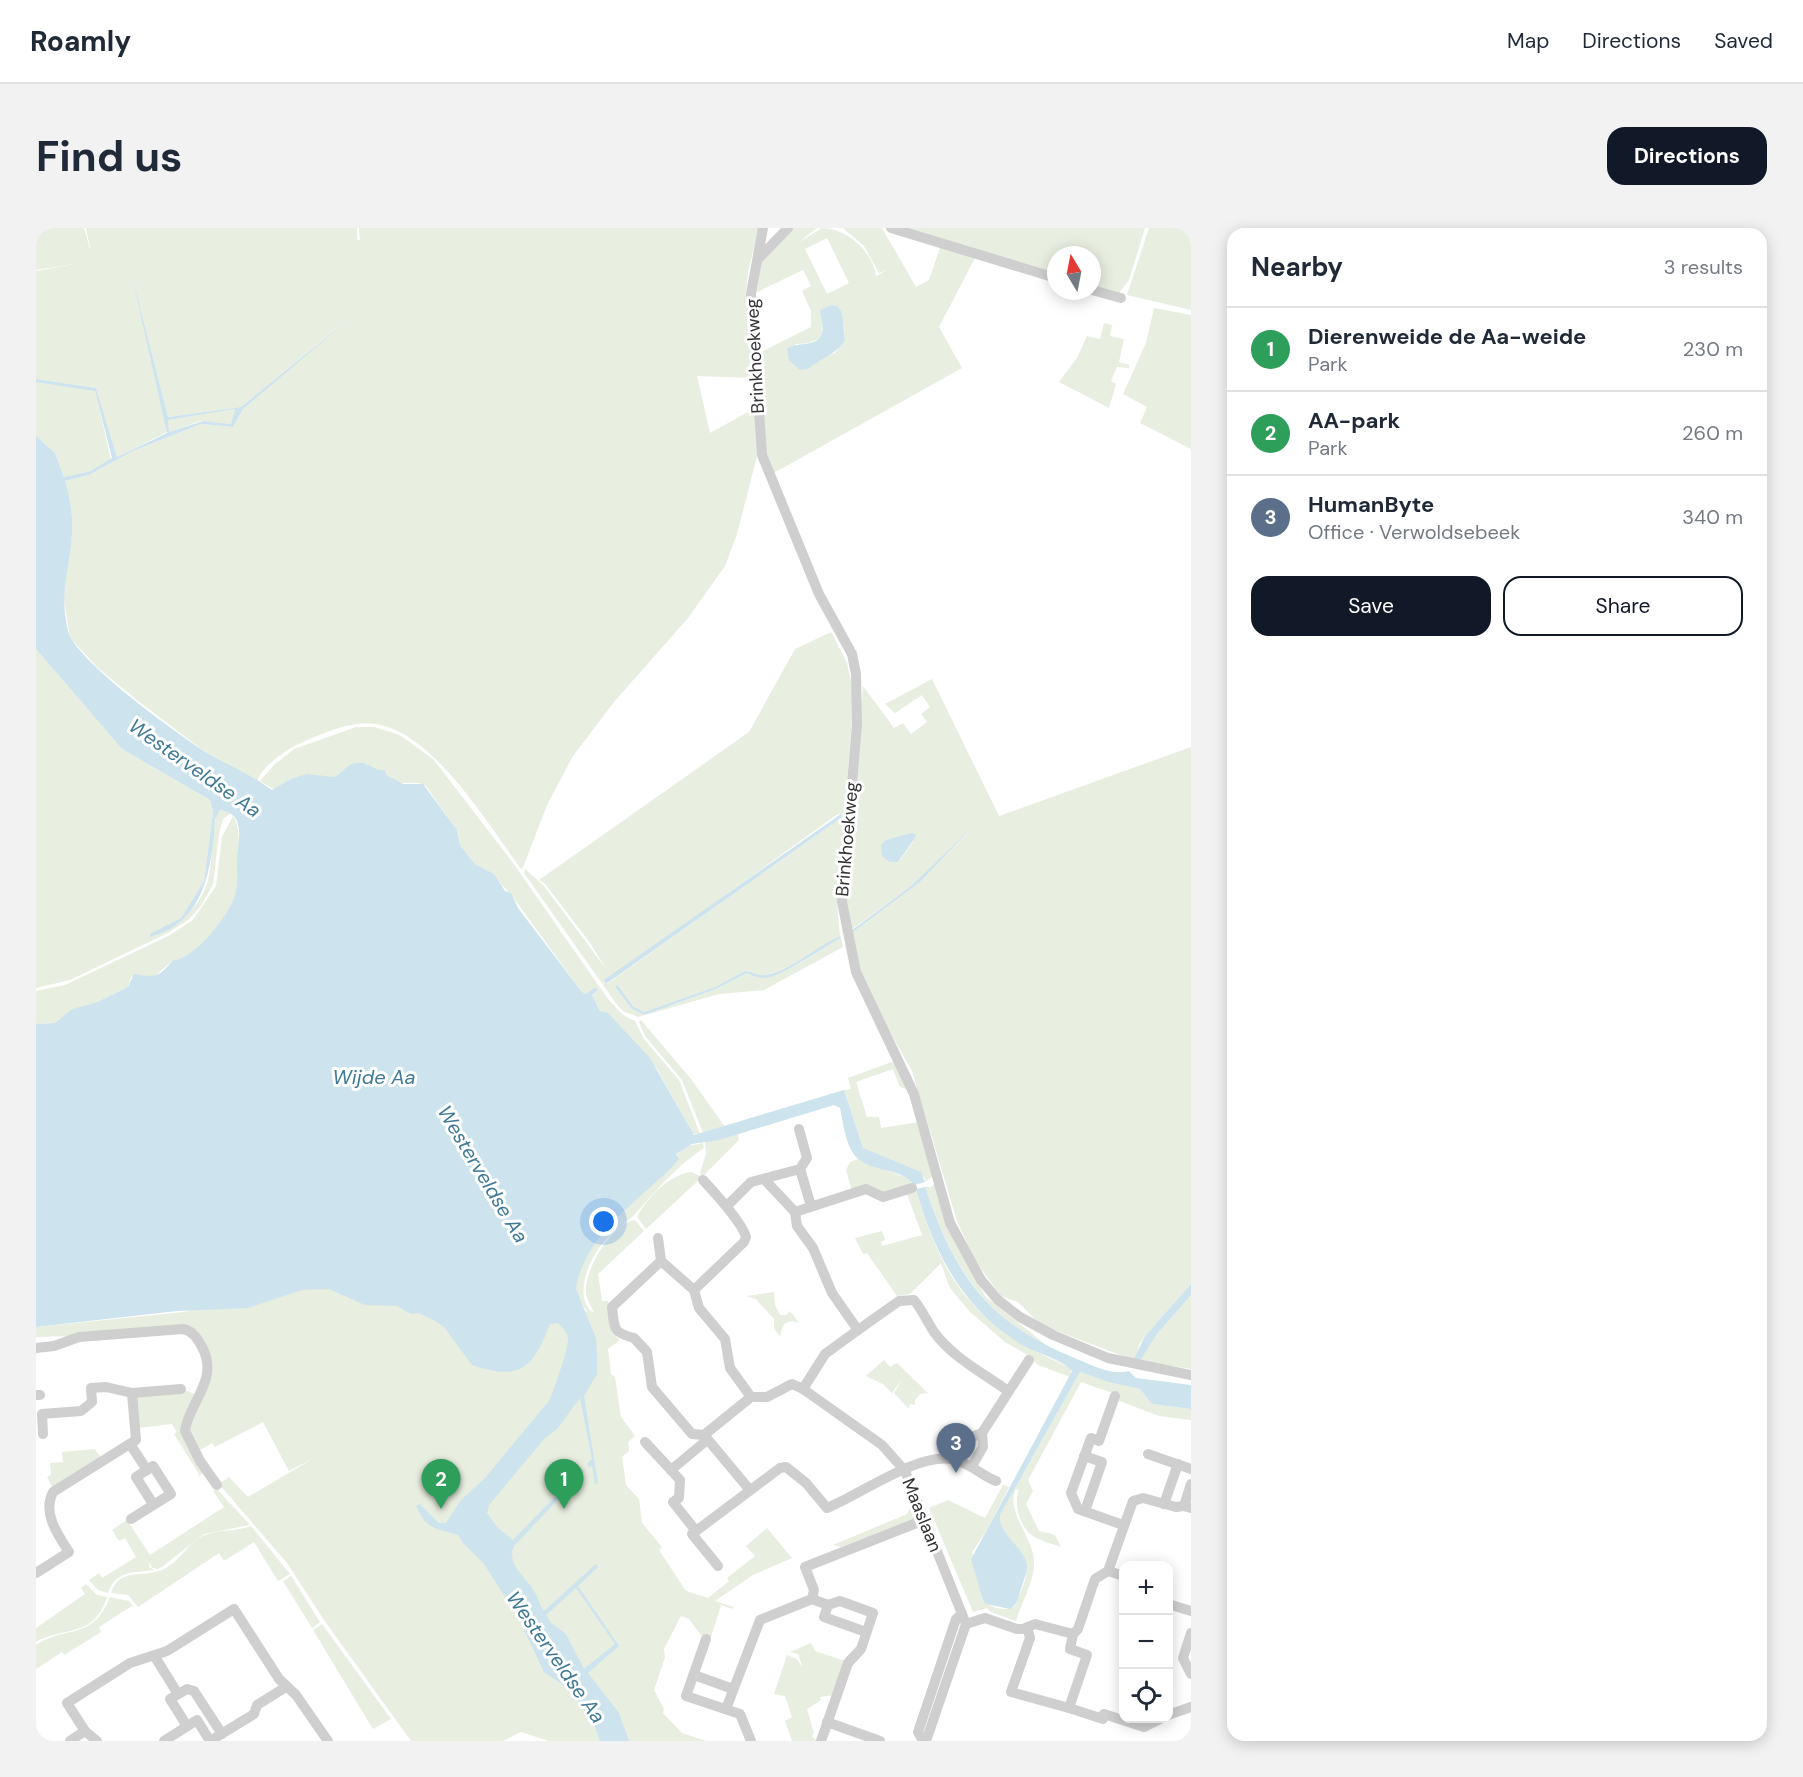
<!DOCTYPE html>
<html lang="en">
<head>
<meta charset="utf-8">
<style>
  :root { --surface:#fff; --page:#f2f2f3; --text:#1f2937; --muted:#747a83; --line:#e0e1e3; --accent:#111827 }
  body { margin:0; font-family:"DM Sans",sans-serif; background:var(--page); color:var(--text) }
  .controls { position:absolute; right:18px; bottom:18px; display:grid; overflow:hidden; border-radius:12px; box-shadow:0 3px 15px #0003 }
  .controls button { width:54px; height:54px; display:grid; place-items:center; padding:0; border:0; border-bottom:2px solid var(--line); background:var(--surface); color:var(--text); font:30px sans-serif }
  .compass { position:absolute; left:1011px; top:18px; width:54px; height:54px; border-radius:50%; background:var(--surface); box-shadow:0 3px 15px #0003; rotate:350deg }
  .you { position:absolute; left:568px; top:994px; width:21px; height:21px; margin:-15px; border:4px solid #fff; border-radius:50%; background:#1a73e8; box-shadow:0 0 0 9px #1a73e833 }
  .badge { display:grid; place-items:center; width:39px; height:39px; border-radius:50%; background:var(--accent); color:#fff; font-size:20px; font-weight:700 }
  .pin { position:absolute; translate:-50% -50px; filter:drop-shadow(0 2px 3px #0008) }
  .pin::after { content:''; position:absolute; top:32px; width:21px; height:18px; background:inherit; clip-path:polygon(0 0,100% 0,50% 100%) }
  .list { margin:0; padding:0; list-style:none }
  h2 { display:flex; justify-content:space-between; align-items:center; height:78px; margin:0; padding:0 24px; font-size:26px }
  h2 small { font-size:20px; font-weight:400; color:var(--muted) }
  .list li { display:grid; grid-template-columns:39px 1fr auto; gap:18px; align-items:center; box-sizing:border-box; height:84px; padding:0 24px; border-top:2px solid var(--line) }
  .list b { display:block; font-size:22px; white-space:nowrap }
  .list p { margin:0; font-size:20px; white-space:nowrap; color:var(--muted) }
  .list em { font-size:20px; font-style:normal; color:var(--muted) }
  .actions { display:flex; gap:12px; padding:18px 24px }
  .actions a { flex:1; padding:14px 0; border:2px solid var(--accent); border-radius:18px; text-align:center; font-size:21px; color:var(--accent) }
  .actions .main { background:var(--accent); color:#fff }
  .icon { flex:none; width:33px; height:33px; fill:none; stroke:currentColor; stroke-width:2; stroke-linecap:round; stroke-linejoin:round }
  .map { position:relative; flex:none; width:1155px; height:1513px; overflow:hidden; border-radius:18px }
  header { display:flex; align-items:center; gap:36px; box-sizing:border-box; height:84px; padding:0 30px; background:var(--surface); border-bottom:2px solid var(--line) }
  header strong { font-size:28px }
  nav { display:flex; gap:33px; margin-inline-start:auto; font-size:21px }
  .intro { display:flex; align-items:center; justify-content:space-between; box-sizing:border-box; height:144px; padding:0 36px }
  h1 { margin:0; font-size:42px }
  .button { padding:15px 27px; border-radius:18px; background:var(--accent); color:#fff; font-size:21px; font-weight:700 }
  main { display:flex; gap:36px; padding:0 36px }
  aside { flex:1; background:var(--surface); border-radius:18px; box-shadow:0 3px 15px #0003 }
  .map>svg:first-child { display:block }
</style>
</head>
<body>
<header>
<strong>Roamly</strong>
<nav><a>Map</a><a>Directions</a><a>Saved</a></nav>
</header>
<div class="intro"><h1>Find us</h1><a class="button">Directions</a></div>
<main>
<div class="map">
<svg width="1155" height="1513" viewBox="0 0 1155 1513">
  <rect width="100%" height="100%" fill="#fff"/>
  <g fill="#e8eee0" fill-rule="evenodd">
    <path d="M0 0H48L55 25 50 0H321V12H324L323 0H723L712 44 710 67 717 150 661 148 674 205 719 180 721 228 701 306 689 338 652 390 578 474 537 528 511 577 486 642C452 597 398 504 339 496 321 493 298 501 281 508 258 517 231 531 220 554L164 520 102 473 62 440 36 412 33 405 27 363 36 309 29 253 53 247 97 223 165 196 197 199 207 181 319 85 205 179 132 189 94 40 131 204 81 229 60 160 0 151V43L44 35 0 42Z"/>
    <path d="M756 0H781L762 15 786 0C810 0 837 23 840 48L851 42 843 45 828 18 807 0H846L880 59 893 52 905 17 940 28 903 99 926 140 736 246 729 217 723 125 775 99V83L766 63 775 58 767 42 721 64 726 31ZM791 10 813 55 791 66 769 21ZM784 85 808 97 809 112 799 125 780 132 776 138 759 116C782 116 792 110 784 85Z"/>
    <path d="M863 0H1109L1093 52 1083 65 1056 60V27H1020V48Z"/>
    <path d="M1113 0H1155V82L1091 67Z"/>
    <path d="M1118 80 1155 87V221L1104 195 1111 179 1087 166 1110 115Z"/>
    <path d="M1068 95 1076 97 1074 108 1088 111 1083 134 1093 137V140L1081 139 1075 153 1080 156 1073 180 1023 154 1041 130 1051 108 1064 111Z"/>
    <path d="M0 154 59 162 75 232 55 243 28 249 19 225 0 208Z"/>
    <path d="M199 181 195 196 164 193 133 204 132 192Z"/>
    <path d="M795 404 811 435 818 467 801 675 804 708C784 718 749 745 727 747 721 748 715 743 709 743L679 759 608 784 601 782 581 758 579 759 596 781 608 787 680 761 711 745C743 758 777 724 805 710L807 719 728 762 683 766 602 789 587 783 582 778 488 645 489 641 508 658 571 742 552 712 509 656 503 652 713 504 759 421ZM802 586H805V590L571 756 568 754Z"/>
    <path d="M0 421 86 521 174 572 177 584 168 653 145 690 114 709C138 703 166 677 172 653 177 631 175 609 180 588L184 582 195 585 187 591 183 605 177 656 165 678 152 692 132 705 34 752 0 760Z"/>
    <path d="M896 451 963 588 1155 519V1056L1109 1108 1103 1117 1100 1133 1018 1102 1001 1093 982 1074 965 1068 938 1031 921 993 876 843 839 778 818 725 808 673 827 458 858 500 867 495 875 506 891 494 885 486 894 479 886 467 859 485 849 476ZM937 600 884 654 817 704 816 701 875 658ZM878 606 877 614 864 632 854 634 850 612Z"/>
    <path d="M320 499H338L364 507 398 532 477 635 572 771 587 787 599 793 608 811 643 852 664 906H657L621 841 571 785 564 783 556 767 562 762 559 759 550 766 546 764 476 668 455 645 439 636 424 617 422 604 390 558 383 555H363L324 534 316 536 298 549C271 553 266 540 239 562L224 553 238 537 258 521Z"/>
    <path d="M197 588C206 597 204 652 200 666 194 686 159 733 137 732L119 748 95 749 92 759 61 774 36 781 19 795 0 796V763L29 757 134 707 157 692 180 658 186 609Z"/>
    <path d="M605 792 655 851 689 899 667 905 646 852 609 808 603 794Z"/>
    <path d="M861 832 870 861 864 859 857 841 820 854 831 889H843L845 900 883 894 897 948 889 954V950L827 920 808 862 815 861 812 850Z"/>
    <path d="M702 906 703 912 667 948 664 945 670 926 669 914Z"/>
    <path d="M667 915 668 920C642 937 622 960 601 984 591 995 577 1003 567 1015 553 1030 536 1071 558 1085 555 1078 550 1071 550 1063 549 1041 576 995 599 992L608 1003 562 1046 566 1073H572L576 1105 584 1112 572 1121 575 1146 579 1149 585 1189 599 1208 592 1214 593 1223 586 1229 590 1257 603 1271 606 1295 626 1319 623 1322 650 1363 672 1370 693 1353 691 1350 719 1328 710 1318 731 1300 756 1330 717 1347 679 1373 697 1379V1381L685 1377 675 1409 668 1407 667 1410 653 1391 645 1388 628 1421 629 1429 618 1462 628 1481 627 1485 646 1505 670 1513H513L485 1504 467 1513H375L288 1392 251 1335 183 1256 193 1249 212 1269 278 1230 253 1243 227 1194 179 1219 176 1215 161 1224 152 1203 175 1141 160 1105 0 1109V1099L148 1084 278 1051 512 1096 551 1083C547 1077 541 1071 540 1063 537 1019 615 960 642 932L641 926 651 918Z"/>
    <path d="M822 931 871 950 878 957 848 966 816 963 810 942 814 934Z"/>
    <path d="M655 944 666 949 610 1001 601 989C611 970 632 947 655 944Z"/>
    <path d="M899 955 925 1023 949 1068 1010 1117C942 1082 913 1030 889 959H895Z"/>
    <path d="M880 961C908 1060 942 1098 1035 1140L1034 1149 1002 1137 993 1128 969 1114 934 1084 914 1060 905 1035 874 1066 861 1068 831 1025 827 1026 819 1010 846 1003 849 1012 845 1014 846 1018 886 1007 871 966Z"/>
    <path d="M738 1064 739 1077 744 1087H750L754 1083 763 1095C750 1090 746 1097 744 1109L738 1100V1091L720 1071 710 1068Z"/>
    <path d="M1155 1067V1141L1103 1133 1121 1106Z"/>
    <path d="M848 1132 854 1139 861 1135 892 1165 884 1166 879 1172V1177L874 1176 873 1181 858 1165 867 1150 856 1165 847 1156 830 1148Z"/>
    <path d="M1044 1144 1072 1154 1104 1161 1116 1176 1155 1181V1192L1123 1188 1081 1172 1082 1167 1045 1154 992 1252 997 1263 990 1276 1003 1303 1019 1307 1025 1319C1017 1316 1006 1313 998 1309 984 1300 977 1276 983 1262L980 1261C968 1285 1001 1311 998 1339 996 1357 985 1376 980 1393L955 1384 951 1380 937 1384 893 1280 912 1272 949 1290 967 1257 973 1259 951 1302 936 1324 947 1372C953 1380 971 1384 979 1378 984 1367 992 1349 990 1337 987 1319 962 1306 964 1287Z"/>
    <path d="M152 1163 160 1167 147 1197 167 1245 161 1249 163 1246 138 1206 141 1204 136 1196 102 1200 101 1169Z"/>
    <path d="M59 1221 65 1230 17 1260 11 1249 15 1246 14 1235 27 1234 26 1224Z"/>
    <path d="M181 1261 214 1297 168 1306 126 1339 121 1341 115 1339 114 1333 113 1339 118 1342C97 1345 80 1342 72 1365L62 1362 53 1352 63 1345 66 1350 100 1329 89 1310 83 1313 76 1302 91 1292 114 1327 188 1279 177 1263Z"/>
    <path d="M874 1280 879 1290 876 1293 805 1319 797 1317 871 1286Z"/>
    <path d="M215 1298 254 1346 242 1353 218 1314 188 1333 183 1325 102 1379 92 1367 75 1365C83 1339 107 1350 126 1342 144 1334 152 1314 169 1307 184 1301 200 1304 215 1298Z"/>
    <path d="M255 1348 284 1394 276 1400 247 1353Z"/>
    <path d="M50 1356 61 1367 71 1369C58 1410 29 1398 0 1414V1400L49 1366 45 1360Z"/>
    <path d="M74 1369 93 1373 99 1381 96 1378 63 1399 65 1404 28 1427 26 1424 0 1441V1417C30 1397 57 1413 74 1369Z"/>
    <path d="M286 1396 355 1491 337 1501 277 1402Z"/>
    <path d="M775 1415 779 1423 809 1433 797 1467 784 1469 785 1472 771 1481 778 1505 776 1508 781 1513H756L749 1493 756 1489 749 1468 738 1466 751 1427 761 1431 767 1440 762 1426 754 1424Z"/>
  </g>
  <g fill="#cde3ed" fill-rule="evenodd">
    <path d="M94 40 132 189 205 179 320 85 207 181 197 199 165 196 97 223 53 247 29 253C34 270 37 289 36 307 33 344 23 364 32 403 39 432 138 503 165 521 188 536 215 546 236 562L255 551 271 546 298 549C306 545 311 536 320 535 331 532 338 544 349 542L350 547 367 556H387L421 602 424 617 439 636 458 646 469 663 475 665 482 680 546 764 550 766 559 759 562 762 556 767 564 783 572 785 614 830 658 907 808 862 827 920 885 944 889 954 878 957C865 938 829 945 817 925 809 913 807 894 804 880L798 877 683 912 656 916 640 926 643 931 636 939C603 972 547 1009 540 1061L560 1110 561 1128V1146L548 1168 562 1255 559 1256 556 1238 553 1239 551 1236 556 1231 544 1170 521 1201 508 1211 453 1277 451 1285 462 1300 477 1312 546 1241 549 1243 478 1318C470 1335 489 1349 497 1361 501 1368 504 1377 508 1383L560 1336 562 1339 542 1358 583 1418 552 1445 583 1485 593 1513H564L559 1499 534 1462 508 1444 482 1389 448 1336 427 1315 422 1307C399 1300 391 1302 380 1278L384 1276 403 1295H410L425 1272 449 1250 512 1174C517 1167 533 1118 532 1111 531 1104 527 1100 522 1095L514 1096C503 1123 494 1149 459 1143 451 1141 443 1140 436 1137L408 1099 401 1094 383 1085 375 1086 361 1078 329 1077 293 1061 266 1062 212 1080 141 1083 0 1099V796L19 795 36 781 61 774 92 759 98 746C120 750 123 749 137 732 158 733 197 683 200 663 202 653 201 642 201 631 202 612 211 586 184 582L179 591C176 639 169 695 114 709V706L145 690 168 653 177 584 174 572 86 521 0 421V208L19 225 28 249 55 243 76 230 59 163 0 154V151L60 160 81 229 131 205ZM199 181 195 196 167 193 133 204 132 192ZM540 1360 579 1416 548 1441 530 1406 515 1395 510 1387Z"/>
    <path d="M796 77 801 78 806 85 809 112C801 126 785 130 772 141L764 142 753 132 751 121C762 112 784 122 787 101 787 95 784 88 784 82Z"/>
    <path d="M805 586V590L570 756 568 752Z"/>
    <path d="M937 599 884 654 817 704 816 702 875 658Z"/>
    <path d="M876 605 880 607 879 610 862 634H854L846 628 845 617 850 612Z"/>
    <path d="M804 708 805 710C787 719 743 752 725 750 720 749 716 747 711 745L680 761 608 787 596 781 579 759 581 757 598 779 608 784 679 759 709 743C715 743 721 748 727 747 750 746 783 717 804 708Z"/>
    <path d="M889 959C919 1048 952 1095 1041 1131 1058 1138 1076 1148 1093 1143L1100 1150 1155 1157V1181L1116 1176 1104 1161 1072 1154 1044 1144 964 1287C962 1307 989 1319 991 1338 991 1345 987 1354 985 1361 983 1369 981 1377 974 1381L950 1376 947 1372 935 1331 951 1302 1036 1143C1028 1132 997 1124 983 1115 926 1079 898 1025 880 961Z"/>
    <path d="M1155 1056V1067L1121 1106 1105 1131 1103 1133 1098 1131 1109 1108Z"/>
  </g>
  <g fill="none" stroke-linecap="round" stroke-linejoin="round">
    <g stroke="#cfcfcf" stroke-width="10">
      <path d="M727 0 715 66 726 227 783 366 816 426 820 446 821 496 806 674 820 744 878 866 914 995 945 1052 962 1072 984 1089 1017 1107 1072 1130 1155 1147"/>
      <path d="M855 0 1020 50"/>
      <path d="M723 30 752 0"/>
      <path d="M1056 62 1085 70"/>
      <path d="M764 941 775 978"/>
      <path d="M728 951 759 984 830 961 847 969 876 960"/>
      <path d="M691 978 715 954 764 941 771 930 763 901"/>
      <path d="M759 984 761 998 777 1020 796 1065 822 1102 789 1126 767 1161"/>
      <path d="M622 1010 625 1033 658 1062 663 1080 689 1111 694 1140 715 1169"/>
      <path d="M625 1033 576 1079C579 1102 576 1104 598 1110L611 1124 616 1159 656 1206 668 1207 713 1261"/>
      <path d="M658 1062 708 1014 710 1009C706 994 678 964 667 952"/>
      <path d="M822 1102 863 1073 878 1072C886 1082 891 1093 898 1104 916 1129 947 1145 972 1163"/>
      <path d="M0 1120 18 1118 43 1109 147 1101C157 1103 161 1110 166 1119 184 1152 152 1175 149 1203L164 1233 181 1257"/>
      <path d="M96 1165 145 1161"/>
      <path d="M0 1167H4"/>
      <path d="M1079 1168 1063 1213 1055 1210 1035 1265 1042 1281 1087 1297"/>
      <path d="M668 1207 715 1169H731L756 1156 767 1161 846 1217 869 1243 930 1396 890 1513"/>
      <path d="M609 1214 635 1242 671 1212"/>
      <path d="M94 1216 111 1242 117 1238 135 1266 95 1291"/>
      <path d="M1112 1226 1155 1241"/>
      <path d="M1048 1228 1066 1234 1049 1283"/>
      <path d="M919 1231 936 1209 946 1205 993 1132"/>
      <path d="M936 1238 947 1219 946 1205"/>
      <path d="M111 1242 100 1249 117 1276"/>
      <path d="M635 1242 644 1252 643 1270 637 1274 660 1303"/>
      <path d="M1128 1276 1142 1236"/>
      <path d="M1148 1278 1155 1256"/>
      <path d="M682 1338 656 1306 744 1240 750 1239 770 1255 791 1280C824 1267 885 1222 919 1232 935 1236 945 1247 960 1253"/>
      <path d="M1072 1343 1097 1273 1107 1270 1140 1279 1148 1278 1155 1280"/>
      <path d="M0 1345 33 1324C22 1307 6 1285 17 1264L100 1212 96 1165 70 1159 55 1160 56 1174 45 1183 6 1186 7 1206"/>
      <path d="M776 1371 778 1362 769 1339 888 1292"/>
      <path d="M1132 1376 1155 1383"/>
      <path d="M930 1396 949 1390 981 1401H987L999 1396 1037 1406 1042 1401 1059 1351 1072 1343 1088 1348"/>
      <path d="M991 1399 994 1410 975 1464 1033 1480"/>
      <path d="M1155 1405 1147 1430 1155 1446"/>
      <path d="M1037 1406 1034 1421 1051 1427 1033 1480 1067 1491 1068 1486 1108 1499 1126 1490"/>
      <path d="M670 1411 650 1468 704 1486 715 1513"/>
      <path d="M119 1429 142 1466"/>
      <path d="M658 1447 697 1461"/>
      <path d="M690 1481 724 1392 776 1371 792 1377"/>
      <path d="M1132 1487 1155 1479"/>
      <path d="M791 1494 844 1513"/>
      <path d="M151 1498 134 1471 151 1461 158 1463 186 1506"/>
      <path d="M34 1513 49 1503"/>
      <path d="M61 1513 49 1503 31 1475 94 1435 131 1423 198 1381 243 1451 260 1467 292 1513"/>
      <path d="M128 1513 161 1492 174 1513"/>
      <path d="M174 1513 218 1486 221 1477 250 1459"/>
      <path d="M785 1513 812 1435 825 1421 837 1385 804 1373 792 1377 788 1389 830 1404"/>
      <path d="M887 1513 882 1504 920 1391 926 1386"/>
    </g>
  </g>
  <g text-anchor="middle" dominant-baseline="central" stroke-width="6" stroke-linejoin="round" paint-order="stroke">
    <g font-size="18" fill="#323232" stroke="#fff">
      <text transform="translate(719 128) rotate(-93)">Brinkhoekweg</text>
      <text transform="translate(811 611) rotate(-85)">Brinkhoekweg</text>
      <text transform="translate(886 1287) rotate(68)">Maaslaan</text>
    </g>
    <g font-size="20" font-style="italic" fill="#3f7995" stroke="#fff">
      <text transform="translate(159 540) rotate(35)">Westerveldse Aa</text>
      <text x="338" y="849">Wijde Aa</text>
      <text transform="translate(447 946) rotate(59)">Westerveldse Aa</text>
      <text transform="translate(520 1429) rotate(55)">Westerveldse Aa</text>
    </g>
  </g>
</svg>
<div class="controls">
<button>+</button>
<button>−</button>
<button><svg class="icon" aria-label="locate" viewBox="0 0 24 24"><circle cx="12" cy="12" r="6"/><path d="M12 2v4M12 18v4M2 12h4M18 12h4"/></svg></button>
</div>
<svg class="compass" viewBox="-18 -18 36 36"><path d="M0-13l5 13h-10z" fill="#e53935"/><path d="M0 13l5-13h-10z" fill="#747a83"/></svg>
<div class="you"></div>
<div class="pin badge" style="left:528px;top:1281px;background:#2e9e5b">1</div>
<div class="pin badge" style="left:405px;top:1281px;background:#2e9e5b">2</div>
<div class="pin badge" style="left:920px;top:1245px;background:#5c6f8a">3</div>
</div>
<aside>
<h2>Nearby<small>3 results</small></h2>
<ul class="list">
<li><span class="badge" style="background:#2e9e5b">1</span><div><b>Dierenweide de Aa-weide</b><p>Park</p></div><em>230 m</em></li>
<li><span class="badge" style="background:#2e9e5b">2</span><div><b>AA-park</b><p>Park</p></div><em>260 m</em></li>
<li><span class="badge" style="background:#5c6f8a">3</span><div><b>HumanByte</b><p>Office · Verwoldsebeek</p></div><em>340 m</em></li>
</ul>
<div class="actions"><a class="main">Save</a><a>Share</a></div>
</aside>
</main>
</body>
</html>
